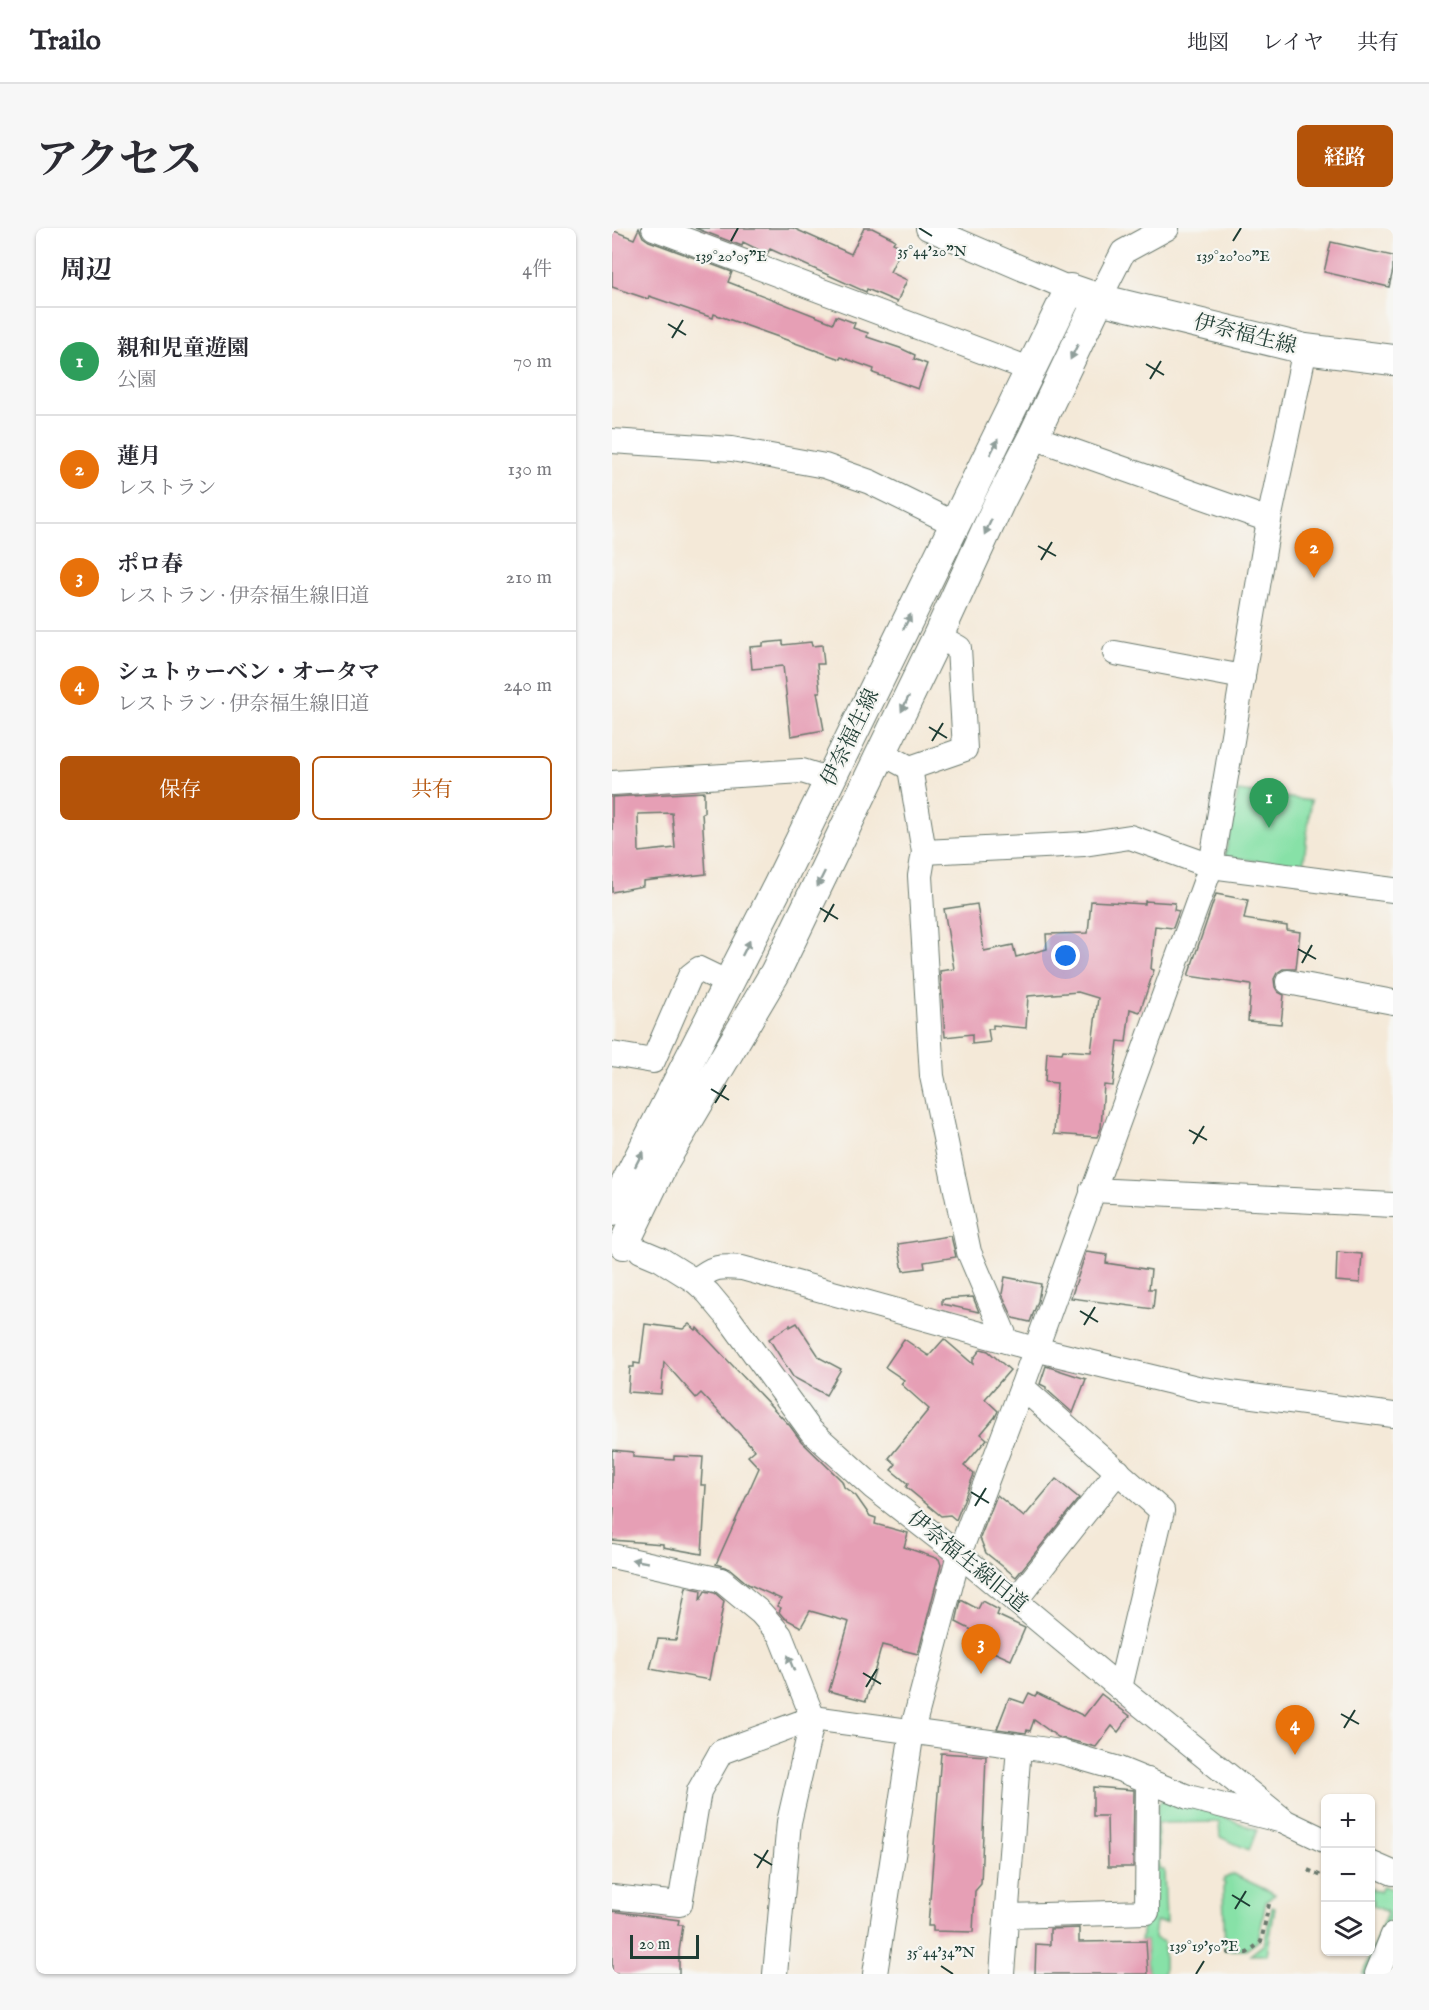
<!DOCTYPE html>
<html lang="ja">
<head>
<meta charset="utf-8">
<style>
  :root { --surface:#fff; --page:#f7f7f7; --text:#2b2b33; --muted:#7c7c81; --line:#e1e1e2; --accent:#b45309 }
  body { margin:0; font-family:"IM FELL English","Noto Serif JP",serif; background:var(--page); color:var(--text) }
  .controls { position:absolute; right:18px; bottom:18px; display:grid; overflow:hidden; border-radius:9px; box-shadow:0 2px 4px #0004 }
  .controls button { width:54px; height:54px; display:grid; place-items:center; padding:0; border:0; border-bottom:2px solid var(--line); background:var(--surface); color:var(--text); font:30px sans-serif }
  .scale { position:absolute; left:18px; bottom:15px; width:69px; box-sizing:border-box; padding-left:6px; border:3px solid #1f3d34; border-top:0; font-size:16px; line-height:21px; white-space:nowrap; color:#1f3d34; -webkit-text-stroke:4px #f6f6f2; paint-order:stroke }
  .you { position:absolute; left:454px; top:728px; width:21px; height:21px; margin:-15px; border:4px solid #fff; border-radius:50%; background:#1a73e8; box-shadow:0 0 0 9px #1a73e833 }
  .badge { display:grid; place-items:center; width:39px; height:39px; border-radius:50%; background:var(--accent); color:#fff; font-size:20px; font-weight:700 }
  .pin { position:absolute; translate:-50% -50px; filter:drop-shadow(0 2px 3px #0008) }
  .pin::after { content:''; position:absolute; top:32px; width:21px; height:18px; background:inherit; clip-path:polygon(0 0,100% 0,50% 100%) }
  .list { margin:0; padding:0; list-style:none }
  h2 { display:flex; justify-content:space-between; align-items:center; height:78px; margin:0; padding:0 24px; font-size:26px }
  h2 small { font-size:20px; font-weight:400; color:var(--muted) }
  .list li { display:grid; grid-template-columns:39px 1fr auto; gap:18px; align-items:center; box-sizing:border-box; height:108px; padding:0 24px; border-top:2px solid var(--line) }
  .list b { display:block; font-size:22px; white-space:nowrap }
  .list p { margin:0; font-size:20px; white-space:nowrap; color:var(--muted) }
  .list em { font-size:20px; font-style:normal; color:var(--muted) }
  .actions { display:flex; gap:12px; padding:18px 24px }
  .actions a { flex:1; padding:14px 0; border:2px solid var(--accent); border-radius:9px; text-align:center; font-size:21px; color:var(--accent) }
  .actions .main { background:var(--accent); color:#fff }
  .icon { flex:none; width:33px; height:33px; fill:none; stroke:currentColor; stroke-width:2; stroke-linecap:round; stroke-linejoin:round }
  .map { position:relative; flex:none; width:781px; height:1746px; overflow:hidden; border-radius:9px }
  header { display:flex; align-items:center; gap:36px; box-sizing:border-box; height:84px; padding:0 30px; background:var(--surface); border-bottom:2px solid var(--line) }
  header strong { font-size:28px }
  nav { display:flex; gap:33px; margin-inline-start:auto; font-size:21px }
  .intro { display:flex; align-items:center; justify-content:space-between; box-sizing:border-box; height:144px; padding:0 36px }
  h1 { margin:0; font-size:42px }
  .button { padding:15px 27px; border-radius:9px; background:var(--accent); color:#fff; font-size:21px; font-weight:700 }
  main { display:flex; gap:36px; padding:0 36px }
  aside { flex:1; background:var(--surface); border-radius:9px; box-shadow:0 2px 4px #0004 }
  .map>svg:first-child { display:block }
</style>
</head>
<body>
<header>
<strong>Trailo</strong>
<nav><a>地図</a><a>レイヤ</a><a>共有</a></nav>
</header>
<div class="intro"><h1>アクセス</h1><a class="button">経路</a></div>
<main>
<aside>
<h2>周辺<small>4件</small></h2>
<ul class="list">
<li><span class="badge" style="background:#2e9e5b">1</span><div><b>親和児童遊園</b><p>公園</p></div><em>70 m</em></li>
<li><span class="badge" style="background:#e8710a">2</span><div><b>蓮月</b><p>レストラン</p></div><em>130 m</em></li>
<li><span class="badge" style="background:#e8710a">3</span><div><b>ポロ春</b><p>レストラン · 伊奈福生線旧道</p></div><em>210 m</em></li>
<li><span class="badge" style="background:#e8710a">4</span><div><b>シュトゥーベン・オータマ</b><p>レストラン · 伊奈福生線旧道</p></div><em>240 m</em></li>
</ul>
<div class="actions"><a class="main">保存</a><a>共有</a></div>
</aside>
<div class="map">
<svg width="781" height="1746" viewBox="0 0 781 1746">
  <rect width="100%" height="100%" fill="#f6f6f2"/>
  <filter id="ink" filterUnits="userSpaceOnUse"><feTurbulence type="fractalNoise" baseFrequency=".0167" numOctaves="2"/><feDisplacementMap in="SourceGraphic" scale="12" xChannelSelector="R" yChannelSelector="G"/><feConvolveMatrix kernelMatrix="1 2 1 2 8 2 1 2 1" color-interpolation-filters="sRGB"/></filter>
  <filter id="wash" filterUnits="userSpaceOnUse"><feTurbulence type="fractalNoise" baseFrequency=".008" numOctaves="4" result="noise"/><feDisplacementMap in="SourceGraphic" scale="24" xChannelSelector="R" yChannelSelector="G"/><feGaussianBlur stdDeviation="1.35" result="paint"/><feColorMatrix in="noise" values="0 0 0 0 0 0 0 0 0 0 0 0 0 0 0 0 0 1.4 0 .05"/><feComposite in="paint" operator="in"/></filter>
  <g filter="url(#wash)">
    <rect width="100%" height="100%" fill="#f4e9d8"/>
    <g fill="#87e1a7" stroke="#538f6e" stroke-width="1.5">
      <path d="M626 563 699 573 691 641 613 628Z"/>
      <path d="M553 1569 570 1572 645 1602 637 1622 608 1609 607 1594 545 1595 547 1642H552L554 1694H544L542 1710 552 1714V1746H536L534 1713H529L546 1576Z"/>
      <path d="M621 1646 663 1666 654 1674 646 1713 634 1722H613L611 1660 613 1656 611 1654 613 1650Z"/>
      <path d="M771 1658 781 1661V1681L757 1746H751L775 1684 760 1677 762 1673 759 1671V1660L768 1664Z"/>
      <path d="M660 1679 663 1680 655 1727H638L652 1716Z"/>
    </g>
    <g id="blocks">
      <g fill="#e69fb5" fill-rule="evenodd">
        <path d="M27 0 31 9 37 13 120 44 116 54 221 95 224 88 243 95 241 100 256 105 255 109 288 120 303 127 302 131 315 136 306 161 261 145 262 141 229 129 228 131 102 86 101 90 37 68 36 71 0 59V2L22 11Z"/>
        <path d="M83 0H181L239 26 252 0H260L280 10 283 12 281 15 290 19 278 44 295 52 285 74 255 61 254 64 158 21 155 26 131 14 130 18Z"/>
        <path d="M719 14 781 28V42L777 59 712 44Z"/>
        <path d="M171 413V417L199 414 200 418 210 417 212 436H205L208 464H205L212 502 179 508 171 438 140 441 138 419 151 418V415Z"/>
        <path d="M92 564V585H90L94 646 31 653V658L0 664V569ZM60 585 63 620 27 624 26 586Z"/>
        <path d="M604 666 636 672 632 691 675 698V702L688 704 684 741H671L665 745 662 751 663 759 666 764 672 767 669 796 636 793 639 757 576 748Z"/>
        <path d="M479 673 533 676V673L563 675 562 682 567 683 561 700 543 698 539 741 542 742 528 784 518 781 514 814 506 813 501 858 492 857 489 900 485 909 442 906 445 855 433 854 435 824 450 825 451 822 479 824 486 770 466 764 416 768 414 800 381 797V801H376L378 814 360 816V806L333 809 328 743 342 741 332 681 365 676 372 723 401 717 404 729 435 721 434 706 476 705Z"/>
        <path d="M337 1008H339L344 1029 312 1034 313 1040 291 1043 286 1016Z"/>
        <path d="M474 1024 495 1027 494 1035 539 1042 537 1061H543L541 1081 459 1070Z"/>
        <path d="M725 1024 750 1026 748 1055 724 1053Z"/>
        <path d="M393 1049 429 1056 426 1073 418 1094 401 1090 390 1066Z"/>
        <path d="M361 1069 367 1084 330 1076V1071Z"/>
        <path d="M185 1095 208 1130 229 1141 214 1167 181 1149 157 1111 178 1097V1099Z"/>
        <path d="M33 1096 71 1101 77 1096 84 1102 85 1100 178 1198 189 1213 230 1253 232 1259 244 1268 258 1288 264 1290 263 1296 296 1305 292 1319 327 1331 329 1337 306 1426 270 1417 254 1473 217 1463 237 1394 198 1383 189 1399 172 1390 167 1384 169 1380 165 1378 169 1371 136 1356 118 1341 104 1336 147 1240 136 1228 143 1222 89 1165 84 1170 52 1134 49 1166 16 1164 18 1139H22V1135L28 1136Z"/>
        <path d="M292 1111 317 1128 332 1111 361 1136V1131L369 1121 376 1123 398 1142 373 1171 386 1183 383 1189 369 1206 375 1211 352 1238 362 1246 344 1292 338 1287 329 1288 294 1259 296 1256 279 1242 284 1236 277 1230 317 1181 289 1156 292 1152 273 1139Z"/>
        <path d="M434 1138 474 1151 461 1185 434 1161V1159L428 1156Z"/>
        <path d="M0 1222 21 1224V1229L62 1232V1228L91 1229 89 1257H94L90 1326 51 1319V1316L0 1312 2 1280H0Z"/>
        <path d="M444 1251 467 1270 404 1349 374 1325 368 1310 385 1267 412 1289Z"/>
        <path d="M74 1359 89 1362 88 1373 93 1363 103 1365 112 1373 97 1452 38 1441 46 1411 64 1412Z"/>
        <path d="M349 1372 366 1381 370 1373 387 1382 385 1387 413 1400 399 1432 377 1422 379 1412 344 1394Z"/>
        <path d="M417 1465 423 1468 425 1465 472 1488 489 1466 518 1488 506 1504 500 1498 484 1519 446 1509 422 1492 418 1503 415 1502 414 1505 385 1501 397 1470 412 1475Z"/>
        <path d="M329 1525 374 1528 369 1656 363 1663 361 1704 321 1703V1698H316Z"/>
        <path d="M481 1559 522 1562 521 1639H496L495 1588H481Z"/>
        <path d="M0 1683 67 1692 66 1697H71L67 1724V1746H0Z"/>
        <path d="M467 1700V1714L534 1713 536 1746H423L424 1716 438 1717V1701Z"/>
      </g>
    </g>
  </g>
  <g filter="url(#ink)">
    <use href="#blocks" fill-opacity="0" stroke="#6a796d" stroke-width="1.5"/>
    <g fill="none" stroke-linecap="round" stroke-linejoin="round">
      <defs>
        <g id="minor">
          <path d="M42 0 420 142"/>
          <path d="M316 0 458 61"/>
          <path d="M487 71 511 24 555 0"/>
          <path d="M421 209 657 292"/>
          <path d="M0 213 120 221 213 238 258 254 343 296"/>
          <path d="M503 425 631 449"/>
          <path d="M285 533 298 540 353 521 347 420 326 408"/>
          <path d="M298 540 312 624 308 648 320 848 357 1024 395 1113"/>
          <path d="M0 555 190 543 219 552"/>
          <path d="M312 624 472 616 518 609 599 638 781 662"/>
          <path d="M676 754 781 774"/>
          <path d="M0 826 41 833 78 748 87 741 116 755"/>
          <path d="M480 962 781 977"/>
          <path d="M29 1023 48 1031 83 1053 96 1065 116 1089 199 1203 262 1260 347 1326 508 1460 674 1594 714 1613"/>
          <path d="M83 1053C101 1038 108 1038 130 1040L423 1121 589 1161 781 1187"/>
          <path d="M410 1159 550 1283 508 1460"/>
          <path d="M0 1328 109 1352 149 1385 168 1407 201 1490 177 1594 163 1746"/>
          <path d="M403 1373 506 1243"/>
          <path d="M407 1518 449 1524 507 1541 576 1569 667 1592"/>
          <path d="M758 1635 781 1645"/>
          <path d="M0 1669 68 1676 87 1563 109 1524 201 1490 407 1518 390 1746"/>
          <path d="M395 1688 535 1684 536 1552"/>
          <path d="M263 1746 300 1503 347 1326 410 1159 599 638 657 292 693 121"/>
          <path d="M765 1746 781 1707"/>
        </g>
        <g id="major">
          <path d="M0 983 166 658 458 61 487 71 693 121 781 132"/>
          <path d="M12 1016 53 931 163 745 326 408 387 275 421 209 487 71"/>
        </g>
      </defs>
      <use href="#minor" stroke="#6a796d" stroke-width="26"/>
      <use href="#major" stroke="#6a796d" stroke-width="32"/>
      <g stroke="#6a796d" stroke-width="4" stroke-dasharray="4.5 4.5" stroke-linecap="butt">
        <path d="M696 1642 714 1650"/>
        <path d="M615 1725H635L649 1714 657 1676"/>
      </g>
      <use href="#minor" stroke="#fff" stroke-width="24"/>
      <use href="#major" stroke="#fff" stroke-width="30"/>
    </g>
    <defs><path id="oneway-solid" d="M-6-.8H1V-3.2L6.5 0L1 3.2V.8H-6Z" transform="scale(1.5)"/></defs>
    <g fill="#8f9e9a">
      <use href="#oneway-solid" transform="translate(462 124) rotate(116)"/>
      <use href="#oneway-solid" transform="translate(382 219) rotate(-63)"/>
      <use href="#oneway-solid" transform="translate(376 299) rotate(115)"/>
      <use href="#oneway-solid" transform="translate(295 394) rotate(-64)"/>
      <use href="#oneway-solid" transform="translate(293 476) rotate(116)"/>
      <use href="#oneway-solid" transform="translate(209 651) rotate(116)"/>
      <use href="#oneway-solid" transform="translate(134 720) rotate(-63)"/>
      <use href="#oneway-solid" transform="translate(27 931) rotate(-63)"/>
      <use href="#oneway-solid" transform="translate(28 1333) rotate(-170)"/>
      <use href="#oneway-solid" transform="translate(179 1435) rotate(-112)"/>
    </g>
  </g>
  <path fill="none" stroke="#1f3d34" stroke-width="2" d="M307 0 320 8M119 13 126 0M621 13 629 0M56 96 74 107M60 110 71 92M534 136 552 147M538 151 549 133M426 318 444 328M429 332 440 314M317 499 335 510M320 513 331 495M208 680 226 691M212 694 222 676M686 721 704 731M690 735 700 717M99 861 117 872M103 875 114 857M577 902 595 912M581 916 592 898M468 1083 486 1094M472 1097 483 1079M359 1264 377 1275M363 1278 374 1260M251 1445 269 1456M254 1459 265 1441M729 1486 747 1496M732 1500 743 1482M142 1626 160 1637M145 1640 156 1622M620 1667 638 1678M623 1681 634 1663M329 1738 341 1746M584 1746 592 1733"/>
  <g text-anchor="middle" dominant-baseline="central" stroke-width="4.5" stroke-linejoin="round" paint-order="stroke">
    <g font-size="21" fill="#1f3d34" stroke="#f6f6f2">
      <text transform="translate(633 107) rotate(14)">伊奈福生線</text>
      <text transform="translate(239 510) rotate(-64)">伊奈福生線</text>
      <text transform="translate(355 1334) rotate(39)">伊奈福生線旧道</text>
    </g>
  </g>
  <g font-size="15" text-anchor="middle" fill="#1f3d34" stroke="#f6f6f2" stroke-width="4.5" stroke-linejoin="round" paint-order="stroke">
    <text x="320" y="28">35°44'20"N</text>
    <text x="119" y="33">139°20'05"E</text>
    <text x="621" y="33">139°20'00"E</text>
    <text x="592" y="1723">139°19'50"E</text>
    <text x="329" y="1729">35°44'34"N</text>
  </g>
</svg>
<div class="controls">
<button>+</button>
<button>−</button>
<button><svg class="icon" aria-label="layers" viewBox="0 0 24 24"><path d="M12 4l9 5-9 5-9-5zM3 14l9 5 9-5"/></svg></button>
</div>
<div class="scale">20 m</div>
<div class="you"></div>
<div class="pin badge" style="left:657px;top:600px;background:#2e9e5b">1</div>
<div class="pin badge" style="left:702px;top:350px;background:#e8710a">2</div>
<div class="pin badge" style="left:369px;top:1446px;background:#e8710a">3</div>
<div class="pin badge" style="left:683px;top:1527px;background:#e8710a">4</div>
</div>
</main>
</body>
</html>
